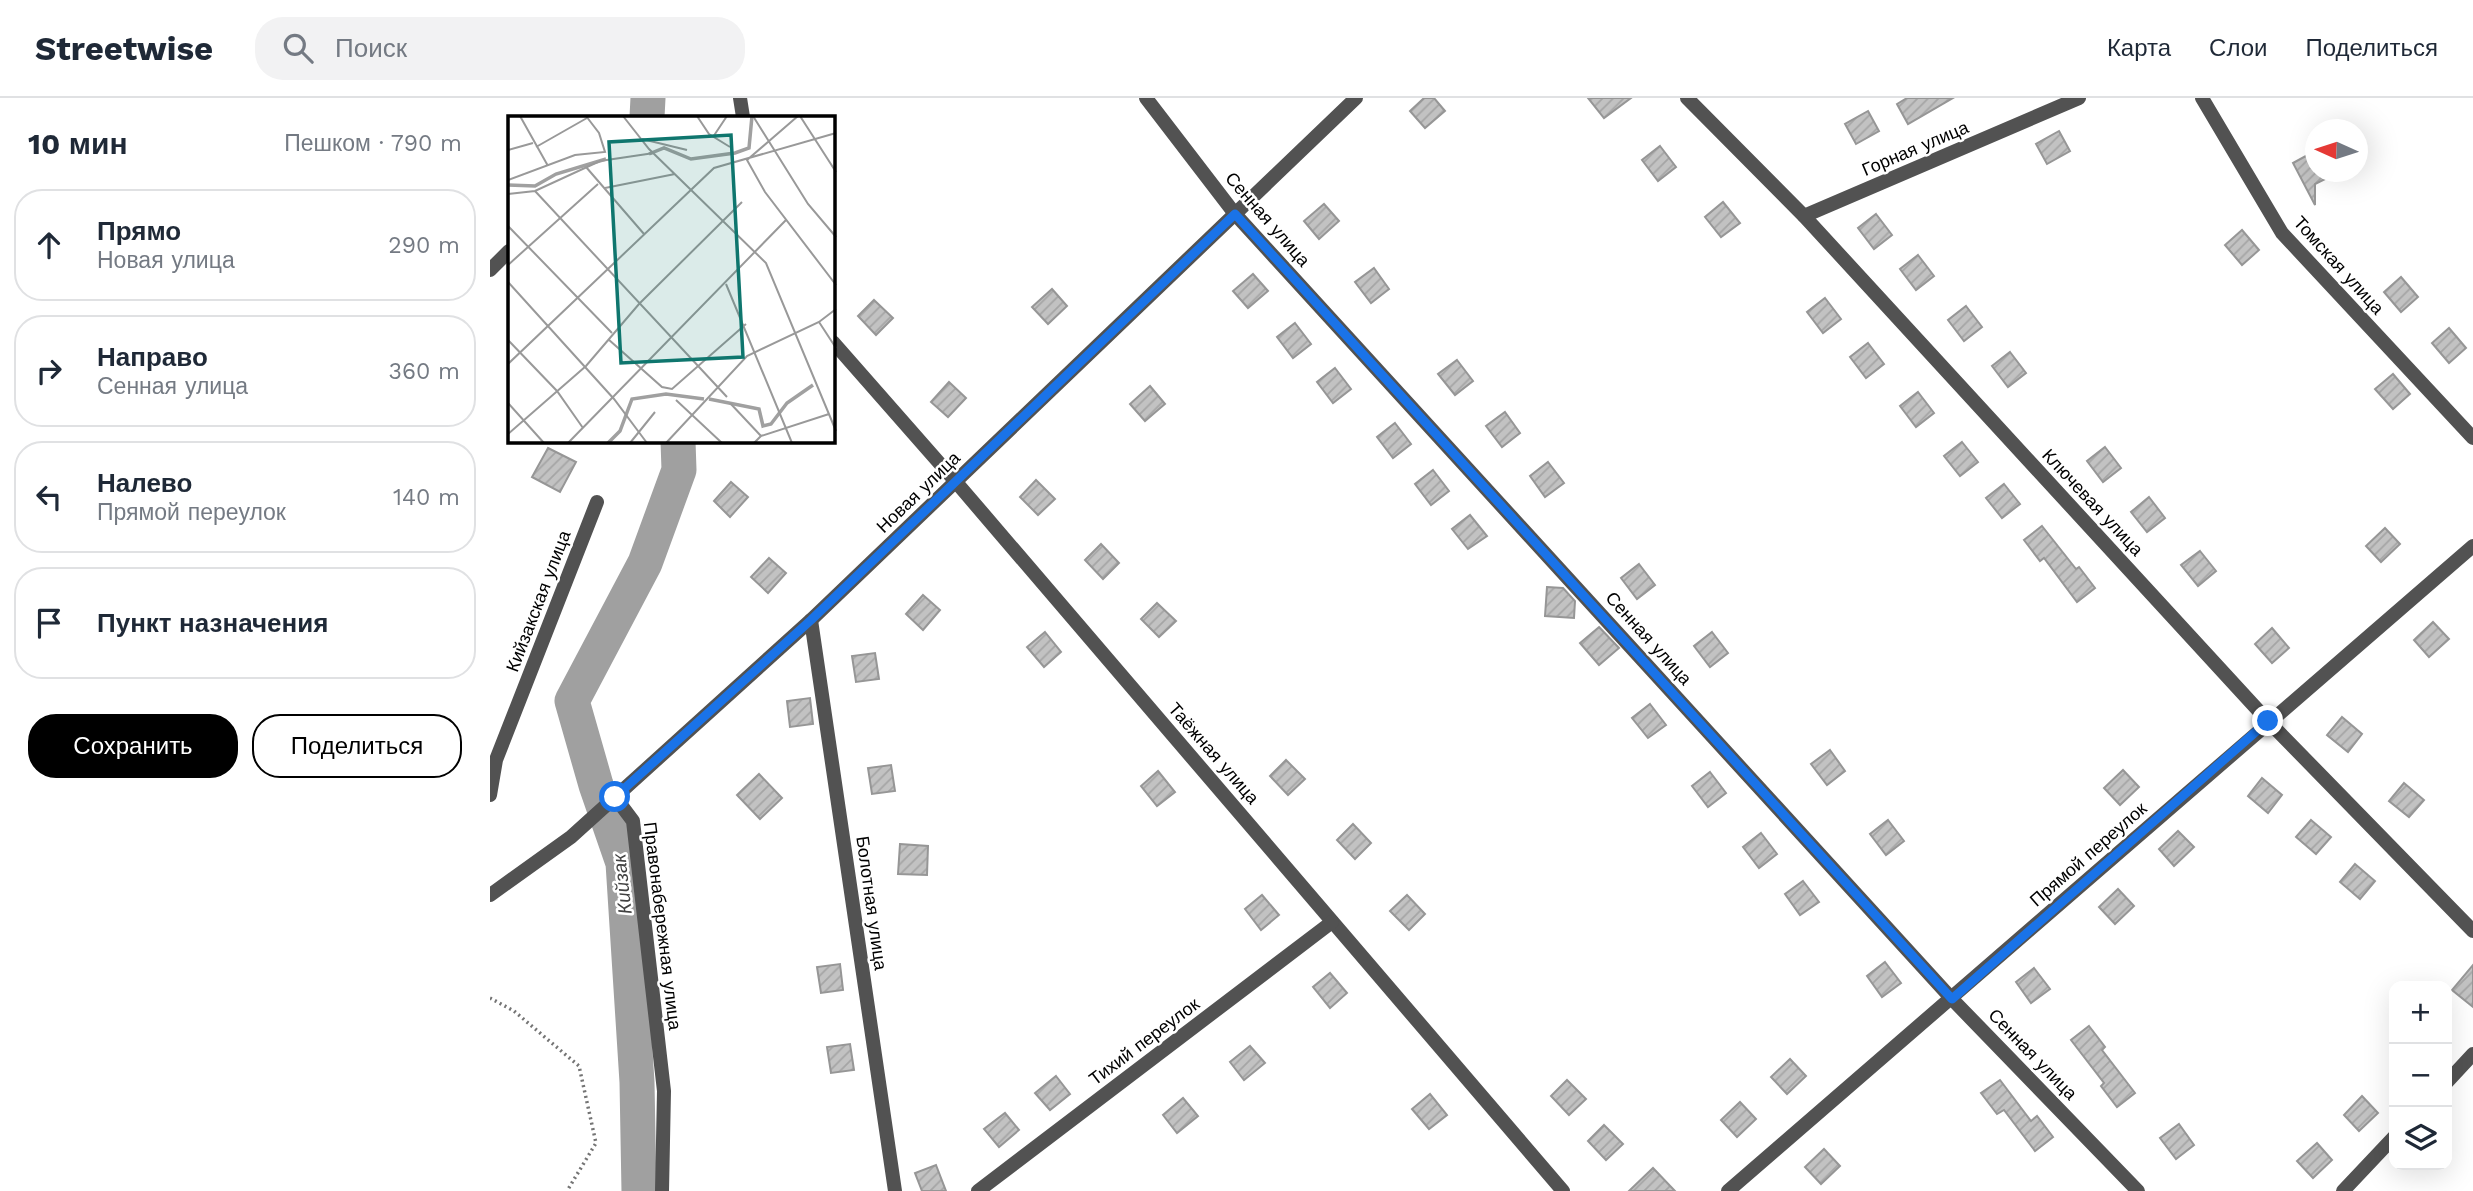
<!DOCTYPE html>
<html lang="ru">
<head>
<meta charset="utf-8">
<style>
  :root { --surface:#fff; --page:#f2f2f3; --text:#1f2937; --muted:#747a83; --line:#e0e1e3; --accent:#000 }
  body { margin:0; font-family:"Work Sans",sans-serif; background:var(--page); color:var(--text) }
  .controls { position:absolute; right:21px; bottom:21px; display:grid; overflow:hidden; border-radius:14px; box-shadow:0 7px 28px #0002 }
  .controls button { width:63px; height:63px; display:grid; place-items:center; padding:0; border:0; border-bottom:2px solid var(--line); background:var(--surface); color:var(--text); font:35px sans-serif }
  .compass { position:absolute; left:1815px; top:21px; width:63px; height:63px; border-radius:50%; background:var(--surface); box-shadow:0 7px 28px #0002; rotate:273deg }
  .stop { position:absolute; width:21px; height:21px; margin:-16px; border:5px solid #1a73e8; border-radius:50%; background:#fff }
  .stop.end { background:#1a73e8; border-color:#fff; box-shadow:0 2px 7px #0008 }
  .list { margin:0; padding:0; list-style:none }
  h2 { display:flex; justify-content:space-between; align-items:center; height:91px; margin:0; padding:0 28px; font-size:30px }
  h2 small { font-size:23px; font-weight:400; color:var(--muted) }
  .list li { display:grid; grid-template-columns:46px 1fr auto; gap:21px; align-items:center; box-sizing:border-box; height:112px; margin:0 14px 14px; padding:0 14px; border:2px solid var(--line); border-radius:28px }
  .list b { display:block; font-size:26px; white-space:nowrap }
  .list p { margin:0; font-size:23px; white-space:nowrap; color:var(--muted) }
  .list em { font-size:23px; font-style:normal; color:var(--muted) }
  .actions { display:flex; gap:14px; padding:21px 28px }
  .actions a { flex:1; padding:16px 0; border:2px solid var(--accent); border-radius:28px; text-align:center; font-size:24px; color:var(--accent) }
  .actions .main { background:var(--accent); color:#fff }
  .icon { flex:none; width:38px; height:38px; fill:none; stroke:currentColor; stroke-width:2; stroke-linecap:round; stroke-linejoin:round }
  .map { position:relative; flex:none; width:1983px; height:1093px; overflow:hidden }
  header { display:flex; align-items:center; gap:42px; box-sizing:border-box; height:98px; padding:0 35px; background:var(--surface); border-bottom:2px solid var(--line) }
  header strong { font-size:33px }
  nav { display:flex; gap:38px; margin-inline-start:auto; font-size:24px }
  .search { width:490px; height:63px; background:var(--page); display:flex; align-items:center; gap:18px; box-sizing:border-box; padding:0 24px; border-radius:28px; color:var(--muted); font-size:26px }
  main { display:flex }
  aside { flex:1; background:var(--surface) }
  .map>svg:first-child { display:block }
</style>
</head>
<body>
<header>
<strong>Streetwise</strong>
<div class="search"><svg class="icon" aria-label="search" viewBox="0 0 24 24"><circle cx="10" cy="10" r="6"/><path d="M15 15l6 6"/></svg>Поиск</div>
<nav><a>Карта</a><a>Слои</a><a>Поделиться</a></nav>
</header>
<main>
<aside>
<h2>10 мин<small>Пешком · 790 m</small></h2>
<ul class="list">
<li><svg class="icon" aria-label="ahead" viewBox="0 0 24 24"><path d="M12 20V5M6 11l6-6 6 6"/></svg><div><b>Прямо</b><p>Новая улица</p></div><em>290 m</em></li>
<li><svg class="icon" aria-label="right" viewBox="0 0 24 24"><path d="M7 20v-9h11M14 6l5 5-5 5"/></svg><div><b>Направо</b><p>Сенная улица</p></div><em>360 m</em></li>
<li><svg class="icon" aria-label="left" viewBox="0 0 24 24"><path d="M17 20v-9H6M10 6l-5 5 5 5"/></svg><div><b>Налево</b><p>Прямой переулок</p></div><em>140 m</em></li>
<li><svg class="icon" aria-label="arrive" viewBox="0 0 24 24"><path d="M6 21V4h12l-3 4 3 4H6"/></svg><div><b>Пункт назначения</b></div></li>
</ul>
<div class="actions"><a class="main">Сохранить</a><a>Поделиться</a></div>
</aside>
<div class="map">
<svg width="1983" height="1093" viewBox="0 0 1983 1093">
  <defs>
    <pattern id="building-hatch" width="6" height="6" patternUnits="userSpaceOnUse" patternTransform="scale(1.75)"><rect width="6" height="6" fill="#c2c2c2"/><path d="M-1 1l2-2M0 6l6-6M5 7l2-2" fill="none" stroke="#a5a5a5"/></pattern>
  </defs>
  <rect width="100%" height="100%" fill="#fff"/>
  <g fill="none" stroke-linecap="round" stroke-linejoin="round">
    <g stroke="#a0a0a0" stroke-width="35">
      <path d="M157 19 158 0"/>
      <path d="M149 1093 147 984 133 765 106 687 82 603 155 465 189 372 188 343"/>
    </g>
  </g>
  <g fill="url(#building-hatch)" stroke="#969696" stroke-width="2">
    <path d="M934 0H944L955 13 935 30 920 13Z"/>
    <path d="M1098 0H1141L1114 20Z"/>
    <path d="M1417 0H1463L1418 26 1407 6Z"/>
    <path d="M1378 13 1389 33 1366 46 1355 26Z"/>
    <path d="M1569 33 1580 53 1557 66 1546 46Z"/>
    <path d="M1170 48 1186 69 1168 83 1152 62Z"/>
    <path d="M1825 53V74H1849L1825 86V107L1803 65Z"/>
    <path d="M1233 104 1250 125 1231 139 1215 119Z"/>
    <path d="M834 106 849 123 829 141 814 123Z"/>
    <path d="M1386 116 1402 137 1384 151 1368 130Z"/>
    <path d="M1752 132 1769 152 1752 167 1735 147Z"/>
    <path d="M1428 157 1444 178 1426 192 1410 171Z"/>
    <path d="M884 170 899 191 881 205 865 184Z"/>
    <path d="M763 176 778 193 758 210 743 193Z"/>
    <path d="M1911 179 1928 199 1911 214 1894 194Z"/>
    <path d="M562 191 577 208 558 226 542 209Z"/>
    <path d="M1335 200 1351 221 1333 235 1317 214Z"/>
    <path d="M384 202 403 220 386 237 368 218Z"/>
    <path d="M1476 208 1492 229 1474 243 1458 222Z"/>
    <path d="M805 225 821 246 803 260 787 239Z"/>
    <path d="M1959 230 1976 250 1959 265 1942 245Z"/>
    <path d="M1378 245 1394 266 1376 280 1360 259Z"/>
    <path d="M1520 254 1536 275 1518 289 1502 268Z"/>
    <path d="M967 262 983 283 965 297 948 276Z"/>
    <path d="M845 270 861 291 843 305 827 284Z"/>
    <path d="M1903 276 1920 296 1903 311 1885 291Z"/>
    <path d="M459 284 476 300 458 319 441 304Z"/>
    <path d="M660 288 675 306 655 323 640 306Z"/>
    <path d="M1428 294 1444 315 1426 329 1410 308Z"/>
    <path d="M1015 314 1030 335 1012 349 996 328Z"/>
    <path d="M905 325 921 346 903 360 887 339Z"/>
    <path d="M1472 344 1488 364 1470 378 1454 358Z"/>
    <path d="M1615 349 1631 370 1613 384 1597 363Z"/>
    <path d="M58 350 86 364 70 394 42 379Z"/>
    <path d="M1058 364 1074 385 1055 399 1040 378Z"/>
    <path d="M943 372 959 393 941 407 925 386Z"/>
    <path d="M546 382 565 401 548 417 530 399Z"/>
    <path d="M241 384 258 399 240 419 224 403Z"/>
    <path d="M1514 386 1530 406 1512 420 1496 400Z"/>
    <path d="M1659 399 1675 420 1657 434 1641 414Z"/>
    <path d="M980 417 997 438 978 451 962 431Z"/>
    <path d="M1552 428 1586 471 1589 469 1605 490 1587 504 1554 460 1550 463 1534 442Z"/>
    <path d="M1895 430 1910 446 1891 464 1876 448Z"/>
    <path d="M611 446 629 465 613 481 595 462Z"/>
    <path d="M1710 453 1726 473 1708 488 1691 467Z"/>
    <path d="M279 460 296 475 278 495 261 479Z"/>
    <path d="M1149 466 1165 487 1147 501 1131 480Z"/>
    <path d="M1057 489 1073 490 1085 503 1084 520 1055 518Z"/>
    <path d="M433 497 450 512 433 532 416 516Z"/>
    <path d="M667 505 686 523 669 539 651 521Z"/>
    <path d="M1943 524 1959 541 1939 559 1924 542Z"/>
    <path d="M1109 529 1129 550 1109 567 1090 545Z"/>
    <path d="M1782 530 1799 550 1782 565 1765 546Z"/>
    <path d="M555 534 571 554 554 569 537 549Z"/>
    <path d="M1222 534 1238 555 1220 569 1204 548Z"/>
    <path d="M385 555 389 581 366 584 362 558Z"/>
    <path d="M320 600 323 626 300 629 297 603Z"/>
    <path d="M1160 606 1176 627 1158 640 1142 620Z"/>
    <path d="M1852 619 1872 636 1858 654 1837 637Z"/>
    <path d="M1340 652 1355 673 1337 687 1321 666Z"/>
    <path d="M796 662 815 681 798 697 780 678Z"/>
    <path d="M401 667 405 693 382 696 378 670Z"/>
    <path d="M1633 672 1649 689 1630 707 1614 690Z"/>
    <path d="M668 673 685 694 667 708 651 688Z"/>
    <path d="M1220 674 1236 695 1218 709 1202 688Z"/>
    <path d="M269 676 292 700 270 721 247 697Z"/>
    <path d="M1772 680 1792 697 1778 715 1758 698Z"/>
    <path d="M1914 685 1934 702 1919 719 1899 703Z"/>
    <path d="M1398 722 1414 743 1396 757 1380 736Z"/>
    <path d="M1821 722 1841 739 1826 756 1806 739Z"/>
    <path d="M863 726 881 745 865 761 847 742Z"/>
    <path d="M1688 733 1704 749 1684 768 1669 751Z"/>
    <path d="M1271 735 1287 756 1269 770 1253 749Z"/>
    <path d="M410 746 438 748 437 777 408 776Z"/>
    <path d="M1865 766 1885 783 1870 801 1850 784Z"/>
    <path d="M1313 783 1329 804 1310 817 1295 796Z"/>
    <path d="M1628 791 1644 808 1625 826 1609 809Z"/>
    <path d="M772 797 789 817 771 832 755 811Z"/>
    <path d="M917 797 935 816 919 832 900 813Z"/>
    <path d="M1395 864 1411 885 1392 899 1377 878Z"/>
    <path d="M350 866 353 892 331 895 327 869Z"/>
    <path d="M1983 867V909L1962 892Z"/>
    <path d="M1544 870 1560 891 1541 905 1526 884Z"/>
    <path d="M840 875 857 895 840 910 823 889Z"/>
    <path d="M1599 928 1615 949 1612 952 1645 995 1627 1009 1611 988 1614 985 1581 942Z"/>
    <path d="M360 946 364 972 341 975 337 949Z"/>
    <path d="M760 948 775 965 754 982 740 964Z"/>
    <path d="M1300 961 1316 978 1297 996 1281 979Z"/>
    <path d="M566 978 580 996 560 1012 545 995Z"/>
    <path d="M1077 982 1096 1001 1079 1017 1061 998Z"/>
    <path d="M1510 982 1541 1023 1547 1018 1563 1039 1545 1053 1514 1012 1507 1016 1491 995Z"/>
    <path d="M940 996 957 1017 939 1031 922 1011Z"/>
    <path d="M1872 998 1888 1015 1869 1033 1854 1017Z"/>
    <path d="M693 1000 708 1018 687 1035 673 1017Z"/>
    <path d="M1250 1004 1266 1021 1247 1039 1231 1022Z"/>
    <path d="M515 1015 529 1032 509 1049 494 1031Z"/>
    <path d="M1689 1026 1704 1047 1686 1061 1670 1040Z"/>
    <path d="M1114 1027 1133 1046 1116 1062 1098 1043Z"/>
    <path d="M1827 1045 1842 1062 1823 1080 1807 1063Z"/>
    <path d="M1334 1051 1350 1068 1331 1086 1315 1069Z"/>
    <path d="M446 1067 456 1093H432L425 1075Z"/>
    <path d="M1163 1070 1185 1093H1139Z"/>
  </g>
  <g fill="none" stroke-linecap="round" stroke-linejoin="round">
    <path stroke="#747474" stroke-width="3.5" stroke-dasharray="2 3.5" stroke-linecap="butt" d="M0 900 24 913 89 968 106 1045 77 1093"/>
    <g stroke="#525252" stroke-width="14">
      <path d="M250 0 253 19"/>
      <path d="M656 0 745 116 1462 901 1648 1093"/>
      <path d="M1197 0 1314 118 1778 623 1983 833"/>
      <path d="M1712 0 1792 135 1983 340"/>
      <path d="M1314 118 1589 0"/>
      <path d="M0 172 19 153"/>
      <path d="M343 244 466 384 1073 1093"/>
      <path d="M321 522 405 1093"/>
      <path d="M0 697 6 662 107 404"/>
      <path d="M125 699 143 723 174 993 172 1093"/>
      <path d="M0 797 81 739 321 522 866 0"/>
      <path d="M1957 984 1983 956"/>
      <path d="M488 1093 842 824"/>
      <path d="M1238 1093 1983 448"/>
      <path d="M1853 1093 1904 1039"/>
    </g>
  </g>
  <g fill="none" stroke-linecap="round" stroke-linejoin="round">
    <path stroke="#1a73e8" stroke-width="9" d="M125 699 321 522 745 116 1462 901 1778 623"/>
  </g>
  <g text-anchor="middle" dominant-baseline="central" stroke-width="5" stroke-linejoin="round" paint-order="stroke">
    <g font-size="18" fill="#000" stroke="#fff">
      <text transform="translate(1425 50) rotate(-23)">Горная улица</text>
      <text transform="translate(778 121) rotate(49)">Сенная улица</text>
      <text transform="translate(1849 167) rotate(48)">Томская улица</text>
      <text transform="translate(428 394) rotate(-44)">Новая улица</text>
      <text transform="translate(1603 404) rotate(47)">Ключевая улица</text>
      <text transform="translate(48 503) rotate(-69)">Кийзакская улица</text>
      <text transform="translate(1159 540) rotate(48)">Сенная улица</text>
      <text transform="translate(724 655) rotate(49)">Таёжная улица</text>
      <text transform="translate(1598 756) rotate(-41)">Прямой переулок</text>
      <text transform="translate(382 805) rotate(82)">Болотная улица</text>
      <text transform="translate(173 828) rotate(83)">Правонабережная улица</text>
      <text transform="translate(654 943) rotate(-37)">Тихий переулок</text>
      <text transform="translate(1543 956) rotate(46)">Сенная улица</text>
    </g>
    <g font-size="19" font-style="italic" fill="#414141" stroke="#fff">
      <text transform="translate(132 786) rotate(-96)">Кийзак</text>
    </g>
  </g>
  <g transform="translate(18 18)">
    <rect width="327" height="327" fill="#fff"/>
    <path fill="none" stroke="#a0a0a0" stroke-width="3.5" d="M141 38 156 32 183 43 227 37 241 32 244 0M0 69 27 70 48 58 98 43M201 283 251 293 255 310 263 308 279 287 305 269M100 327 112 315 124 283 158 278 196 283"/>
    <path fill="none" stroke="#999" stroke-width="2" d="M12 0 40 50M115 0 141 33 258 147 328 315M189 0 201 18 222 31M245 0 300 88 328 121M290 0 239 44 257 76 328 169M292 0 328 56M205 21 219 0M134 23 179 34M28 31 79 2M0 34 25 27M78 51 136 118M0 64 67 39 97 36 91 17 78 0M97 72 167 58M27 75 219 281M0 78 27 75 92 45 146 37M0 110 104 217M0 149 90 68M0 166 106 283 139 327M218 168 284 327M311 206 328 232M100 223 154 271 164 273 238 208M0 224 49 275 75 312M0 248 206 52 328 17M168 284 214 327M0 287 36 327M222 287 253 320M0 318 78 250 131 188 234 86M60 327 278 104M122 327 147 296M158 327 239 240 311 206 328 193M246 327 253 320 321 298"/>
    <path fill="#0f766e" fill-opacity="0.15" stroke="#0f766e" stroke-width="3.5" d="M223 19 235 241 113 247 101 26Z"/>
    <rect width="327" height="327" fill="none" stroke="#000" stroke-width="3.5"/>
  </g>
</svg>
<div class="controls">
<button>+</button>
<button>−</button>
<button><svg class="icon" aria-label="layers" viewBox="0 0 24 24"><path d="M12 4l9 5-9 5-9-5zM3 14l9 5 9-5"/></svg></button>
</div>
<svg class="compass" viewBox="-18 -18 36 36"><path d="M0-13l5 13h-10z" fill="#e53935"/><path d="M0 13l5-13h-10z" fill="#747a83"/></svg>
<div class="stop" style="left:125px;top:699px"></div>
<div class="stop end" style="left:1778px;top:623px"></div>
</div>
</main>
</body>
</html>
